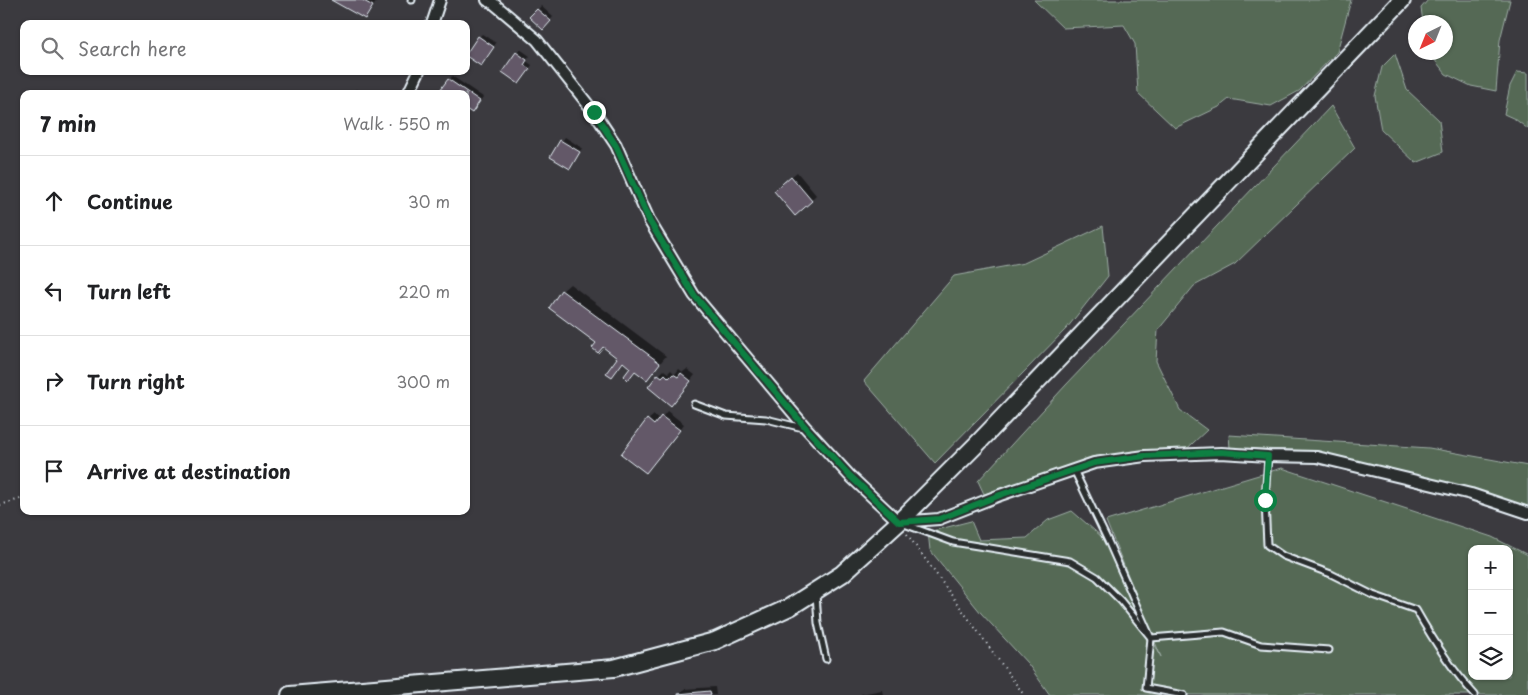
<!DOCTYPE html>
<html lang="en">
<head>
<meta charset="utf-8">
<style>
  :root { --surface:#fff; --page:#f6f6f6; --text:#202124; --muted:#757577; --line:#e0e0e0 }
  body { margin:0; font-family:"Playpen Sans",sans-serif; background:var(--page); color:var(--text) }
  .controls { position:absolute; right:15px; bottom:15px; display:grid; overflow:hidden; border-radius:10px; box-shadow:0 1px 4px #0004 }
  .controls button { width:45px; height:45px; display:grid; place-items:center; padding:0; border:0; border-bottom:1px solid var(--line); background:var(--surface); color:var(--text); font:25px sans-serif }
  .compass { position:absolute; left:1408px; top:15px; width:45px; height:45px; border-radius:50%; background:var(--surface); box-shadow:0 1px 4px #0004; rotate:223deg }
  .stop { position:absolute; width:15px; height:15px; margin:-11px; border:4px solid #0b8043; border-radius:50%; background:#fff }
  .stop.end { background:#0b8043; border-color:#fff; box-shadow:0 1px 5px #0008 }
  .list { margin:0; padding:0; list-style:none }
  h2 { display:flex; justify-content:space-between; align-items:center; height:65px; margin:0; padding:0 20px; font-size:21px }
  h2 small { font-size:16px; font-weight:400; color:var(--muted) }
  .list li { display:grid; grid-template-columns:32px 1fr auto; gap:15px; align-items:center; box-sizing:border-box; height:90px; padding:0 20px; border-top:1px solid var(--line) }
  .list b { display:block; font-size:19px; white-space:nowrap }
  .list em { font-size:16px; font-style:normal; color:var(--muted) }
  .icon { flex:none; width:28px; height:28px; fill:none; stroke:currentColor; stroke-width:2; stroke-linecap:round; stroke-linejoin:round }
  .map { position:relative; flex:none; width:1528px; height:695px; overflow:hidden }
  .search { position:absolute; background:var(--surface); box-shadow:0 1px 4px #0004; left:20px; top:20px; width:450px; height:55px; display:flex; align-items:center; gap:12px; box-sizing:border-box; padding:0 18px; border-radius:10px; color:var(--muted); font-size:19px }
  .panel { position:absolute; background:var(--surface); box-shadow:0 1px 4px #0004; left:20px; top:90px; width:450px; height:425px; border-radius:10px }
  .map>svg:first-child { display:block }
</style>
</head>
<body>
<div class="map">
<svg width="1528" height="695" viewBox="0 0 1528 695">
  <rect width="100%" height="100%" fill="#3b3a3f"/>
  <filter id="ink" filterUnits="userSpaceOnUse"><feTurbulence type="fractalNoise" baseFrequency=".02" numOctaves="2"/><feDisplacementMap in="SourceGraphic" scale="10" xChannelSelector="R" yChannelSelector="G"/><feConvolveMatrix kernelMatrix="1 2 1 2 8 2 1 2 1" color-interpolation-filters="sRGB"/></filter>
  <g filter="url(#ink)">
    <g fill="#546954" stroke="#9eada6" fill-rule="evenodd">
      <path d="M1034 0H1351L1337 52 1299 91 1271 106 1229 99 1219 107 1175 128 1138 93 1135 44 1124 25 1063 28Z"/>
      <path d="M1428 0H1510L1500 40 1496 91 1471 86 1446 74 1429 53 1446 52V22H1423L1421 8Z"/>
      <path d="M1395 54 1407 90 1439 120 1443 152 1416 163 1381 130 1375 96 1382 67Z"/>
      <path d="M1517 72 1528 73V129L1515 119 1504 114 1510 86Z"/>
      <path d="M1331 106 1355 148 1235 264 1194 286 1158 330 1156 361 1180 410 1207 430 1179 456 1065 468 984 494 978 481 1066 385Z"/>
      <path d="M1103 226 1108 276 1067 328 935 463 864 381 954 276 1024 263Z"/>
      <path d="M1229 435 1429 448 1528 466V506L1407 476 1318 451 1230 448Z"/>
      <path d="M1282 468 1492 537 1528 555V695H1050L1028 664 981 613 930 550 928 532 971 521 979 540 1027 538 1048 520 1072 511 1102 537 1161 657 1106 521ZM1472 549H1509V676H1472Z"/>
    </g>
    <g fill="#0007">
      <path d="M334 0H377L370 12 365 18Z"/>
      <path d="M541 6 553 17 543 28 531 17Z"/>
      <path d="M482 34 496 43 484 61 479 37Z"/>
      <path d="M520 49 530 56 526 61 532 65 522 79 503 72Z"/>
      <path d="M452 76 483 97 472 111 466 94 442 90Z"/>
      <path d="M356 89 363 94H352Z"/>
      <path d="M565 137 582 148 573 164 552 156Z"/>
      <path d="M797 172 816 195 811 200 780 186Z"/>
      <path d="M570 284 666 356 647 379 636 370 628 378 632 367 624 361 612 375 619 357 598 343 562 291Z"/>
      <path d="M679 369 683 372 687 369 695 375 676 399 659 375 664 370 668 373 671 370 675 374Z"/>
      <path d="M667 411 684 424 651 467 648 420 654 415 660 420Z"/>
      <path d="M715 687 716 695H679L684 689Z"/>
      <path d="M882 690 883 695H861V694Z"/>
    </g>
    <g fill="#635968" stroke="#e8f1f8">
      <path d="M331 0H362L373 6 365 19Z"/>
      <path d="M537 9 551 21 543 30 529 17Z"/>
      <path d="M478 36 494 47 481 66 466 56V54Z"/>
      <path d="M516 52 527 60 524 65 530 69 519 84 502 72Z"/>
      <path d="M448 79 480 101 472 113 466 109V94H445L440 90Z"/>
      <path d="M560 140 580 152 570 169 550 157Z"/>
      <path d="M791 176 812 201 795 216 774 191Z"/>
      <path d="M561 290 660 363 647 380 635 371 628 380 624 376 630 368 623 362 612 377 606 373 617 358 603 347 598 353 592 348 596 343 549 308Z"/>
      <path d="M681 373 691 381 671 406 648 387 658 374 662 377 665 374 669 378 673 374 678 377Z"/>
      <path d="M661 416 680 430 646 473 621 454 647 419 654 425Z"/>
      <path d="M710 691 711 695H678V694Z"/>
    </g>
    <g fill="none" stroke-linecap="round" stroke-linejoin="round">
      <defs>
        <g id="service">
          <path d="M411 0H412"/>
          <path d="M694 404 726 416 766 419 803 428"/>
          <path d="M1268 456 1265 500 1267 545 1283 556 1331 574 1373 595 1416 610C1433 640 1451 669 1475 695"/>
          <path d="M1074 470 1108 541 1151 638 1146 688 1184 695"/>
          <path d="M904 524 953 542 1070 561 1097 577 1121 601 1151 638 1224 632 1261 645 1329 650"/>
          <path d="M816 594 818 623 826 659"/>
        </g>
        <g id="minor">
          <path d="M487 0 493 3 537 40 594 112 616 145 650 222 694 295 806 428 849 475 899 522 939 519 1000 495 1094 463 1145 456 1221 453 1268 456 1317 457 1471 494 1528 513"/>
          <path d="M432 24 440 0"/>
          <path d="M408 94 419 71"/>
        </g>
        <path id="primary" d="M290 695 614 668 715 641 790 607 842 574 899 522 978 443 1402 0"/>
      </defs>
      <use href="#service" stroke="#e8f1f8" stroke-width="9"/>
      <use href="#minor" stroke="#e8f1f8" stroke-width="14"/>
      <use href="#primary" stroke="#e8f1f8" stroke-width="20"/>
      <g stroke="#e8f1f8" stroke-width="2" stroke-dasharray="1 4" stroke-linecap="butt">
        <path d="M0 505 24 498"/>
        <path d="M907 534 1024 695"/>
      </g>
      <use href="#service" stroke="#2a2d2e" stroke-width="5"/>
      <use href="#minor" stroke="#2a2d2e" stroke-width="10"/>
      <use href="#primary" stroke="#2a2d2e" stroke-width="16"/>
    </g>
  </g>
  <g fill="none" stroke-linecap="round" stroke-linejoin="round" filter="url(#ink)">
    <path stroke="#0b8043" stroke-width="6" d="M594 112 616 146 650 222 694 295 806 428 849 475 899 522 939 519 1000 495 1094 463 1145 456 1221 452 1268 456 1265 500"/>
  </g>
</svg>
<div class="controls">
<button>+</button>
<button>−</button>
<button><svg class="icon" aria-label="layers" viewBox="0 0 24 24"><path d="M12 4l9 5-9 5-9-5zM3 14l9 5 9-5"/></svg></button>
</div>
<svg class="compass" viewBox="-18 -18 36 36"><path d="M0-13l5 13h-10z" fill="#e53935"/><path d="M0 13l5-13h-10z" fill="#757577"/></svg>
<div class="stop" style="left:1265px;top:500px"></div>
<div class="stop end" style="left:594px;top:112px"></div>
<div class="search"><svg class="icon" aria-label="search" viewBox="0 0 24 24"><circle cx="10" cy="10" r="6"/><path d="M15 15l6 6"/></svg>Search here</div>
<section class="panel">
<h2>7 min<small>Walk · 550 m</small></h2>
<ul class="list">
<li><svg class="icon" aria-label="ahead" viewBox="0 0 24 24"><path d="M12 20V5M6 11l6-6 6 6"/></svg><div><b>Continue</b></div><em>30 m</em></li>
<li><svg class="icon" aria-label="left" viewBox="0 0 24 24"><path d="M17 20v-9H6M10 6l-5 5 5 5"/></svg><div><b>Turn left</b></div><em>220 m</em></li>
<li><svg class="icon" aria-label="right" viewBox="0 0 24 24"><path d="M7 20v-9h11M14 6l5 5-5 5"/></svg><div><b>Turn right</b></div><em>300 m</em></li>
<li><svg class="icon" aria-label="arrive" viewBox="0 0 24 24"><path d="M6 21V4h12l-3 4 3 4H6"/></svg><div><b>Arrive at destination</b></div></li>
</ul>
</section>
</div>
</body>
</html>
